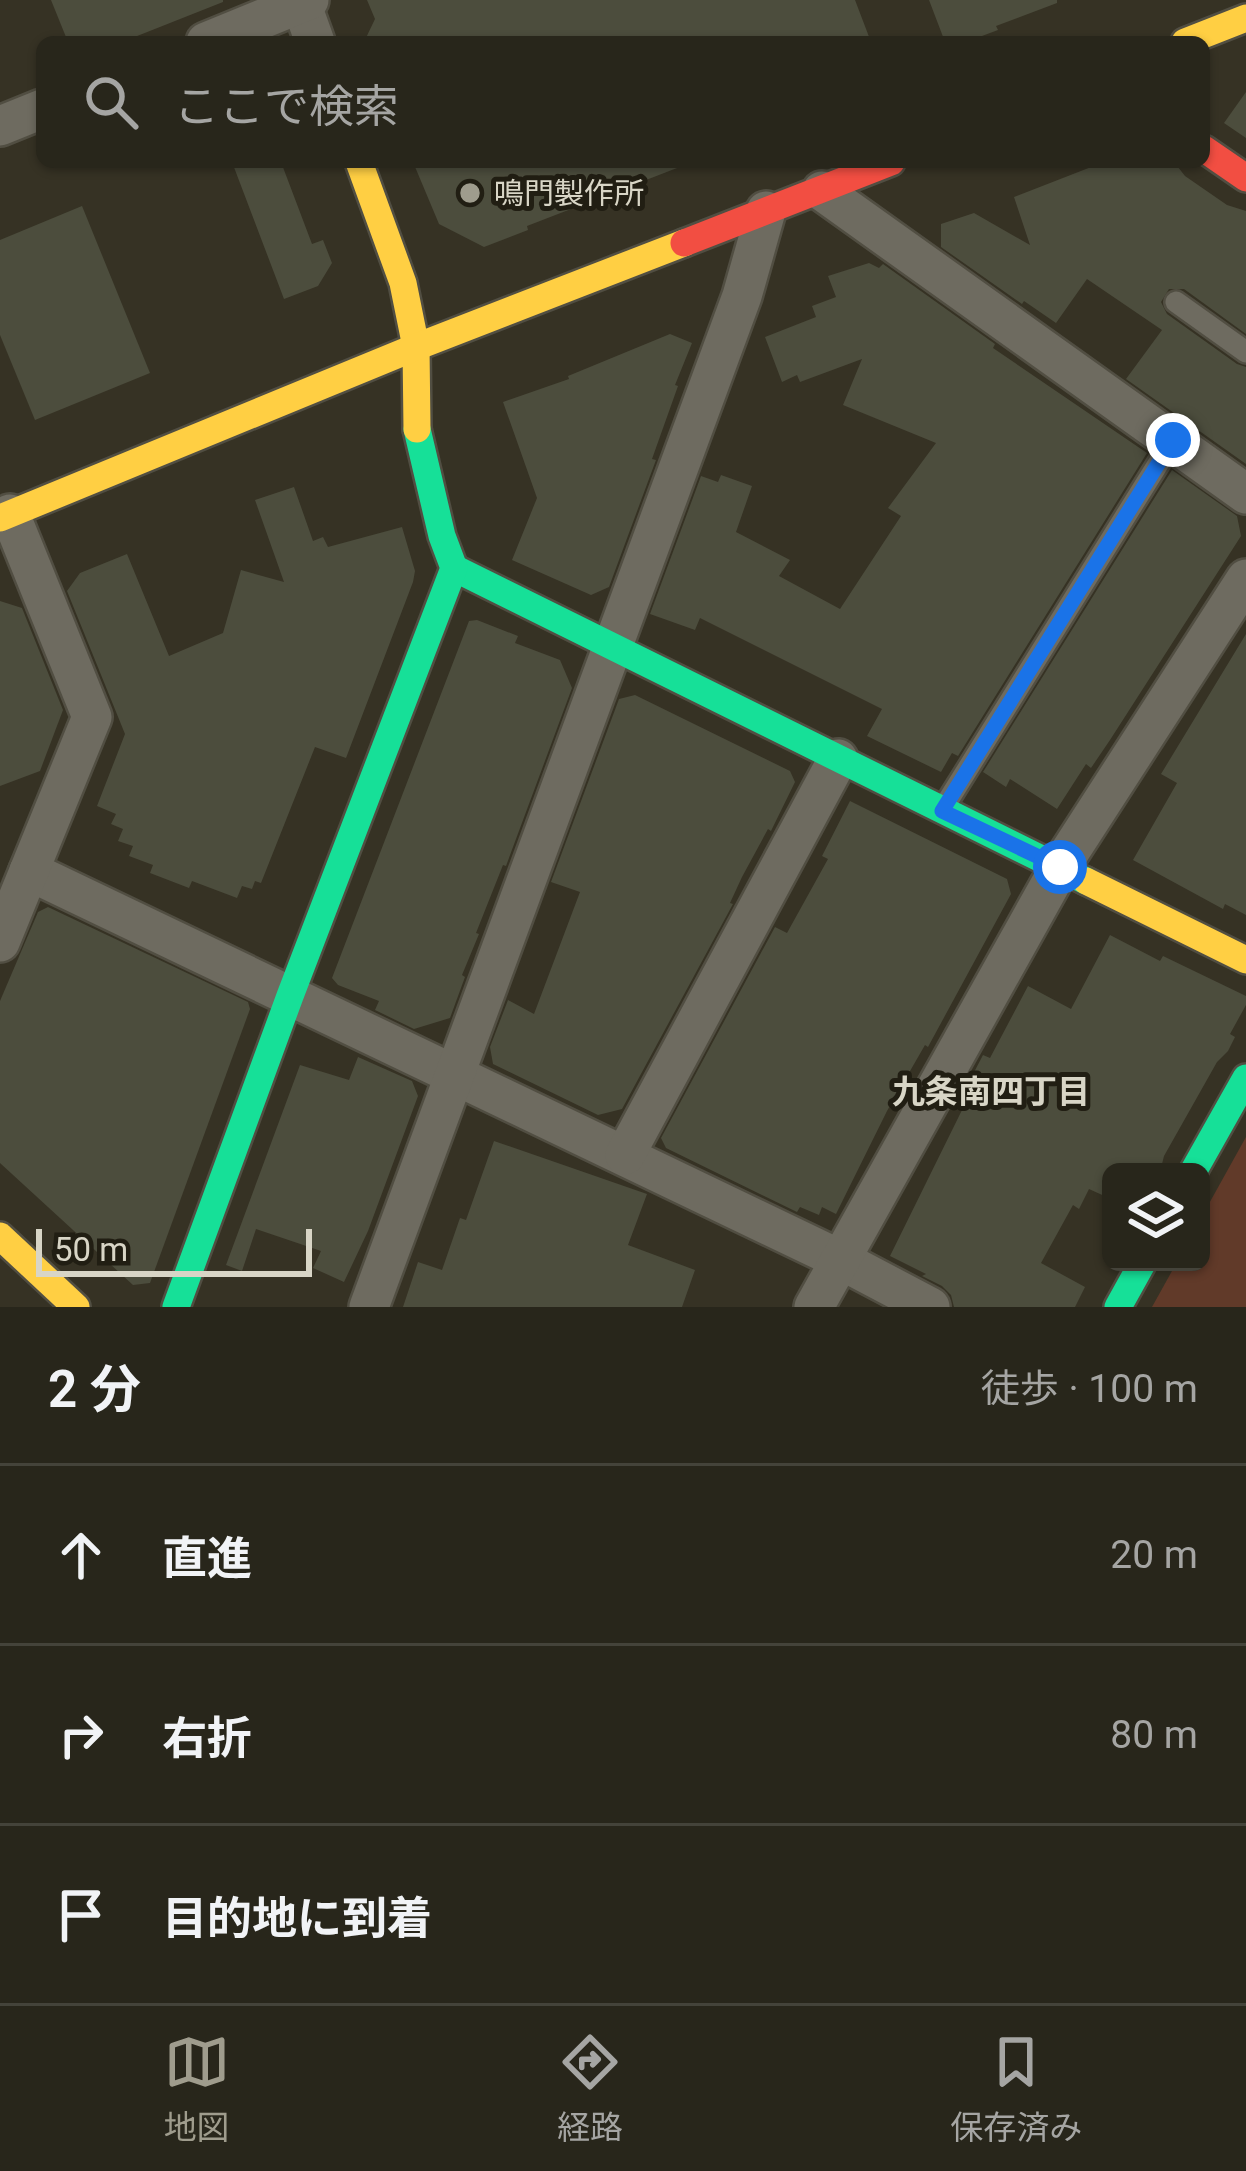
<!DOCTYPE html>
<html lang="ja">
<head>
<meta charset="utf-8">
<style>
  :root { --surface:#28261b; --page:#343228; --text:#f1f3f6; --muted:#a5a5a3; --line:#44433a; --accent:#9f9c8d }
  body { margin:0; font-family:Roboto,"Noto Sans JP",sans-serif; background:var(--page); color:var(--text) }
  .controls { position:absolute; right:36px; bottom:36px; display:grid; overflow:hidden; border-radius:18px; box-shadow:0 3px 9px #0004 }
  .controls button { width:108px; height:108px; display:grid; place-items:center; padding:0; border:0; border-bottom:3px solid var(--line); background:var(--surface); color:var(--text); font:60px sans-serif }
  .scale { position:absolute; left:36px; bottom:30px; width:276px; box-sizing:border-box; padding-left:12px; border:6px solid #d8d5c6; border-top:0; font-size:33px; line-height:42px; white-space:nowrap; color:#d8d5c6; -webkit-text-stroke:9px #211e13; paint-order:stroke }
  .stop { position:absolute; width:36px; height:36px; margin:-27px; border:9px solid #1a73e8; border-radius:50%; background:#fff }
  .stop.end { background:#1a73e8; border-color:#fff; box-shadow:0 3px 12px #0008 }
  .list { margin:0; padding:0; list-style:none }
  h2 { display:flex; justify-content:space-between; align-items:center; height:156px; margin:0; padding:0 48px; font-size:51px }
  h2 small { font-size:39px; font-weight:400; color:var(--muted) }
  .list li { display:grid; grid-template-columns:78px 1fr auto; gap:36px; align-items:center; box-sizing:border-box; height:180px; padding:0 48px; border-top:3px solid var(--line) }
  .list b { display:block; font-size:45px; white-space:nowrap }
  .list em { font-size:39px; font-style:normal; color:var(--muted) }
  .icon { flex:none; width:66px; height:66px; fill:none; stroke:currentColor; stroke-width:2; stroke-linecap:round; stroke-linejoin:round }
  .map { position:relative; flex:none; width:1246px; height:1307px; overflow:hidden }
  .search { position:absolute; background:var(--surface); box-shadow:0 3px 9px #0004; left:36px; right:36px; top:36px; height:132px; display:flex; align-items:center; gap:30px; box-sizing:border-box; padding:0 42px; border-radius:18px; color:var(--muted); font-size:45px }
  .sheet { height:696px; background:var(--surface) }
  nav { display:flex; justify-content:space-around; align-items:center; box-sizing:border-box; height:168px; border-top:3px solid var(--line); background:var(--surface); font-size:33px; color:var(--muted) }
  nav a { display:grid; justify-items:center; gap:6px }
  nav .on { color:var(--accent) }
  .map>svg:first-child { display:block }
</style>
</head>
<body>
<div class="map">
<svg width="1246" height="1307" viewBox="0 0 1246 1307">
  <rect width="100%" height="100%" fill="#363224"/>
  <path fill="#613a29" d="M1246 1137V1307H1152L1177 1262H1201V1218Z"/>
  <g fill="#4c4d3d">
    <path d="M51 0H223V2L122 42H68Z"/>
    <path d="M367 0H855L871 42H364L375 19Z"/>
    <path d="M929 0H1057V3L996 26 998 30 966 42H945Z"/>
    <path d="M1246 92V138L1224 123Z"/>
    <path d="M232 162H281L312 244 323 240 332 263 318 286 284 299Z"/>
    <path d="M413 162H690V163L527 226 528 230 484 247 439 224Z"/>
    <path d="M1104 162H1174L1185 176 1227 205 1246 211V334L1184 289H1169L1161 302 1167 314 1237 364 1246 367V464L1126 379 1162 330 1087 279 1056 323 1024 301 1022 304 941 247V224L974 213 1030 245 1014 197Z"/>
    <path d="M82 206 150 373 35 420 0 335V240Z"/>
    <path d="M869 263 879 268 883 264 995 344 993 348 1147 453 958 756 952 753 941 772 867 736 882 709 700 618 695 630 650 614 701 476 718 482 721 475 752 486 736 532 790 560 779 576 840 609 901 516 888 508 936 443 843 405 862 359 800 382 797 375 782 382 765 337 816 317 812 306 836 297 828 276Z"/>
    <path d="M670 334 692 343 675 385 678 386 652 459 656 460 609 587 591 595 512 560 537 498 503 402 569 379 568 376Z"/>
    <path d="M1172 470 1237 516 1241 536 1110 740 1091 768 1086 764 1057 809 1010 779 1006 787 983 772Z"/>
    <path d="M294 487 313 541 323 537 328 547 402 527 415 571 413 582 346 758 315 747 261 883 255 881 252 889 242 886 237 898 192 881 189 888 150 873 153 865 129 856 133 846 118 841 123 829 111 824 116 814 97 806 125 734 67 591 80 573 127 554 169 656 223 633 241 570 284 582 255 500Z"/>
    <path d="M0 601 22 608 63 710 40 771 0 786Z"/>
    <path d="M477 620 518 636 515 643 560 660 572 688 506 866 503 865 476 933 479 934 462 975 465 977 450 1018 414 1029 375 1010 379 1001 338 985 332 978 469 621Z"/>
    <path d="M1246 634V915L1225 904 1223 909 1133 860 1177 783 1161 774Z"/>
    <path d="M635 695 790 771 795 782 771 831 768 829 742 877 730 903 733 904 622 1109 598 1115 493 1064 490 1047 508 1000 534 1014 580 892 551 882 619 699Z"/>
    <path d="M850 801 1007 879 1011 894 928 1047 925 1045 887 1111 836 1214 822 1207 819 1215 800 1207 797 1212 666 1148 661 1138 775 927 787 933 828 859 822 856Z"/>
    <path d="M48 907 248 1002 250 1009 150 1283 133 1285 0 1163V1001L38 912Z"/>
    <path d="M1110 935 1160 961 1163 956 1246 996V1005L1230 1034 1235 1037 1228 1051 1217 1062 1164 1156 1160 1172H1111V1199L1089 1189 1079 1209 1073 1205 1041 1263 1085 1287 1075 1307H954L951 1295 942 1286 922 1276 926 1274 890 1256 963 1108 957 1105 983 1055 990 1058 1028 986 1071 1009Z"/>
    <path d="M358 1057 412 1081 418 1096 368 1231 344 1282 313 1268 321 1251 256 1229 242 1271 226 1265 300 1065 349 1080Z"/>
    <path d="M494 1141 647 1194 628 1245 695 1270 682 1307H403L418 1262 442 1270 460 1218 466 1220Z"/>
  </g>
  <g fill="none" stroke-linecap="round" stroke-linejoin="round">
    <defs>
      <g id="lane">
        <path d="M1176 302 1246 352"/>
        <path d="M942 810 1173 440"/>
      </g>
      <g id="street">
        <path d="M301 3 315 42"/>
        <path d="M206 42 309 0"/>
        <path d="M0 126 42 109"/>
        <path d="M822 191 1246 494"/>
        <path d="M29 871 839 1259 930 1307"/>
        <path d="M0 942 92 717 10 514"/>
        <path d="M625 1155 838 759"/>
        <path d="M369 1307 742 296 766 211"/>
        <path d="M814 1307 1060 867 1246 579"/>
      </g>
      <g id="fast">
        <path d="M454 568 1086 881"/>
        <path d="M1193 1172 1246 1078"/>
        <path d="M176 1307 290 996 454 568 442 536 417 429"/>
        <path d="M1118 1307 1143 1262"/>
      </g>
      <g id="slow">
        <path d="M1185 42 1246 18"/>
        <path d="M359 162 403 283 416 347 417 429"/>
        <path d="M0 518 416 347 684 243"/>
        <path d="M1086 881 1246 960"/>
        <path d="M0 1236 76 1307"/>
      </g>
      <g id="jam">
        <path d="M1204 149 1246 178"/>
        <path d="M684 243 891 162"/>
      </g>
    </defs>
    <use href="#lane" stroke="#514e42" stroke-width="26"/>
    <use href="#street" stroke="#514e42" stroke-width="44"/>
    <use href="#fast" stroke="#514e42" stroke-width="32"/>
    <use href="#slow" stroke="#514e42" stroke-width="32"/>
    <use href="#jam" stroke="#514e42" stroke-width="32"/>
    <use href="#lane" stroke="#6e6b60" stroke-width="21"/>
    <use href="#street" stroke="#6e6b60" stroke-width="39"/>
    <use href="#fast" stroke="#16e098" stroke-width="27"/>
    <use href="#slow" stroke="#ffcf43" stroke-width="27"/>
    <use href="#jam" stroke="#f24e42" stroke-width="27"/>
  </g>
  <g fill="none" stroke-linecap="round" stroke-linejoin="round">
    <path stroke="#1a73e8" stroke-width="15" d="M1060 867 942 811 1173 440"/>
  </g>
  <circle fill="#9f9c8d" stroke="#211e13" stroke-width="4.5" cx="470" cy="193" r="12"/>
  <g text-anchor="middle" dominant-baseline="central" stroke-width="10" stroke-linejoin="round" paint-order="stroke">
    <g font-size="30" fill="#d8d5c6" stroke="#211e13" text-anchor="start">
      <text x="494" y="193">鳴門製作所</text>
    </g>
    <g font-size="33" font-weight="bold" fill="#d8d5c6" stroke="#211e13">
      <text x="991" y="1091">九条南四丁目</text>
    </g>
  </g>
</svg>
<div class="controls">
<button><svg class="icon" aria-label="layers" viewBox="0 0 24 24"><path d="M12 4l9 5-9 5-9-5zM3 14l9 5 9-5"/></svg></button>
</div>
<div class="scale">50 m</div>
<div class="stop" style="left:1060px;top:867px"></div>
<div class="stop end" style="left:1173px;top:440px"></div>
<div class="search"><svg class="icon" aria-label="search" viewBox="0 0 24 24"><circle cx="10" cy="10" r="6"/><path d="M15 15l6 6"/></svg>ここで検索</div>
</div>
<section class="sheet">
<h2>2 分<small>徒歩 · 100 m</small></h2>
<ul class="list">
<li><svg class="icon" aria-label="ahead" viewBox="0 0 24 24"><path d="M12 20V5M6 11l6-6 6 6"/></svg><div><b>直進</b></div><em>20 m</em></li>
<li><svg class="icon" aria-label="right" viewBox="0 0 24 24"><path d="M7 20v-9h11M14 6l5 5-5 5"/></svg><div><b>右折</b></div><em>80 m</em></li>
<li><svg class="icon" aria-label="arrive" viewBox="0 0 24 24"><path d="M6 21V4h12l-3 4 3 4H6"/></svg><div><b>目的地に到着</b></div></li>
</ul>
</section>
<nav>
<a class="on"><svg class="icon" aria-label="map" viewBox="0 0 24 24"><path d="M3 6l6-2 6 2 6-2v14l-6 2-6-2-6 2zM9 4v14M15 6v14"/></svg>地図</a>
<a><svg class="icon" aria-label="directions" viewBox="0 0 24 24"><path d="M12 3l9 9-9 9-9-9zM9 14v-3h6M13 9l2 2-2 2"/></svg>経路</a>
<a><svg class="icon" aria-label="saved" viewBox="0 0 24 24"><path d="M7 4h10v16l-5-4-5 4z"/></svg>保存済み</a>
</nav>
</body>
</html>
